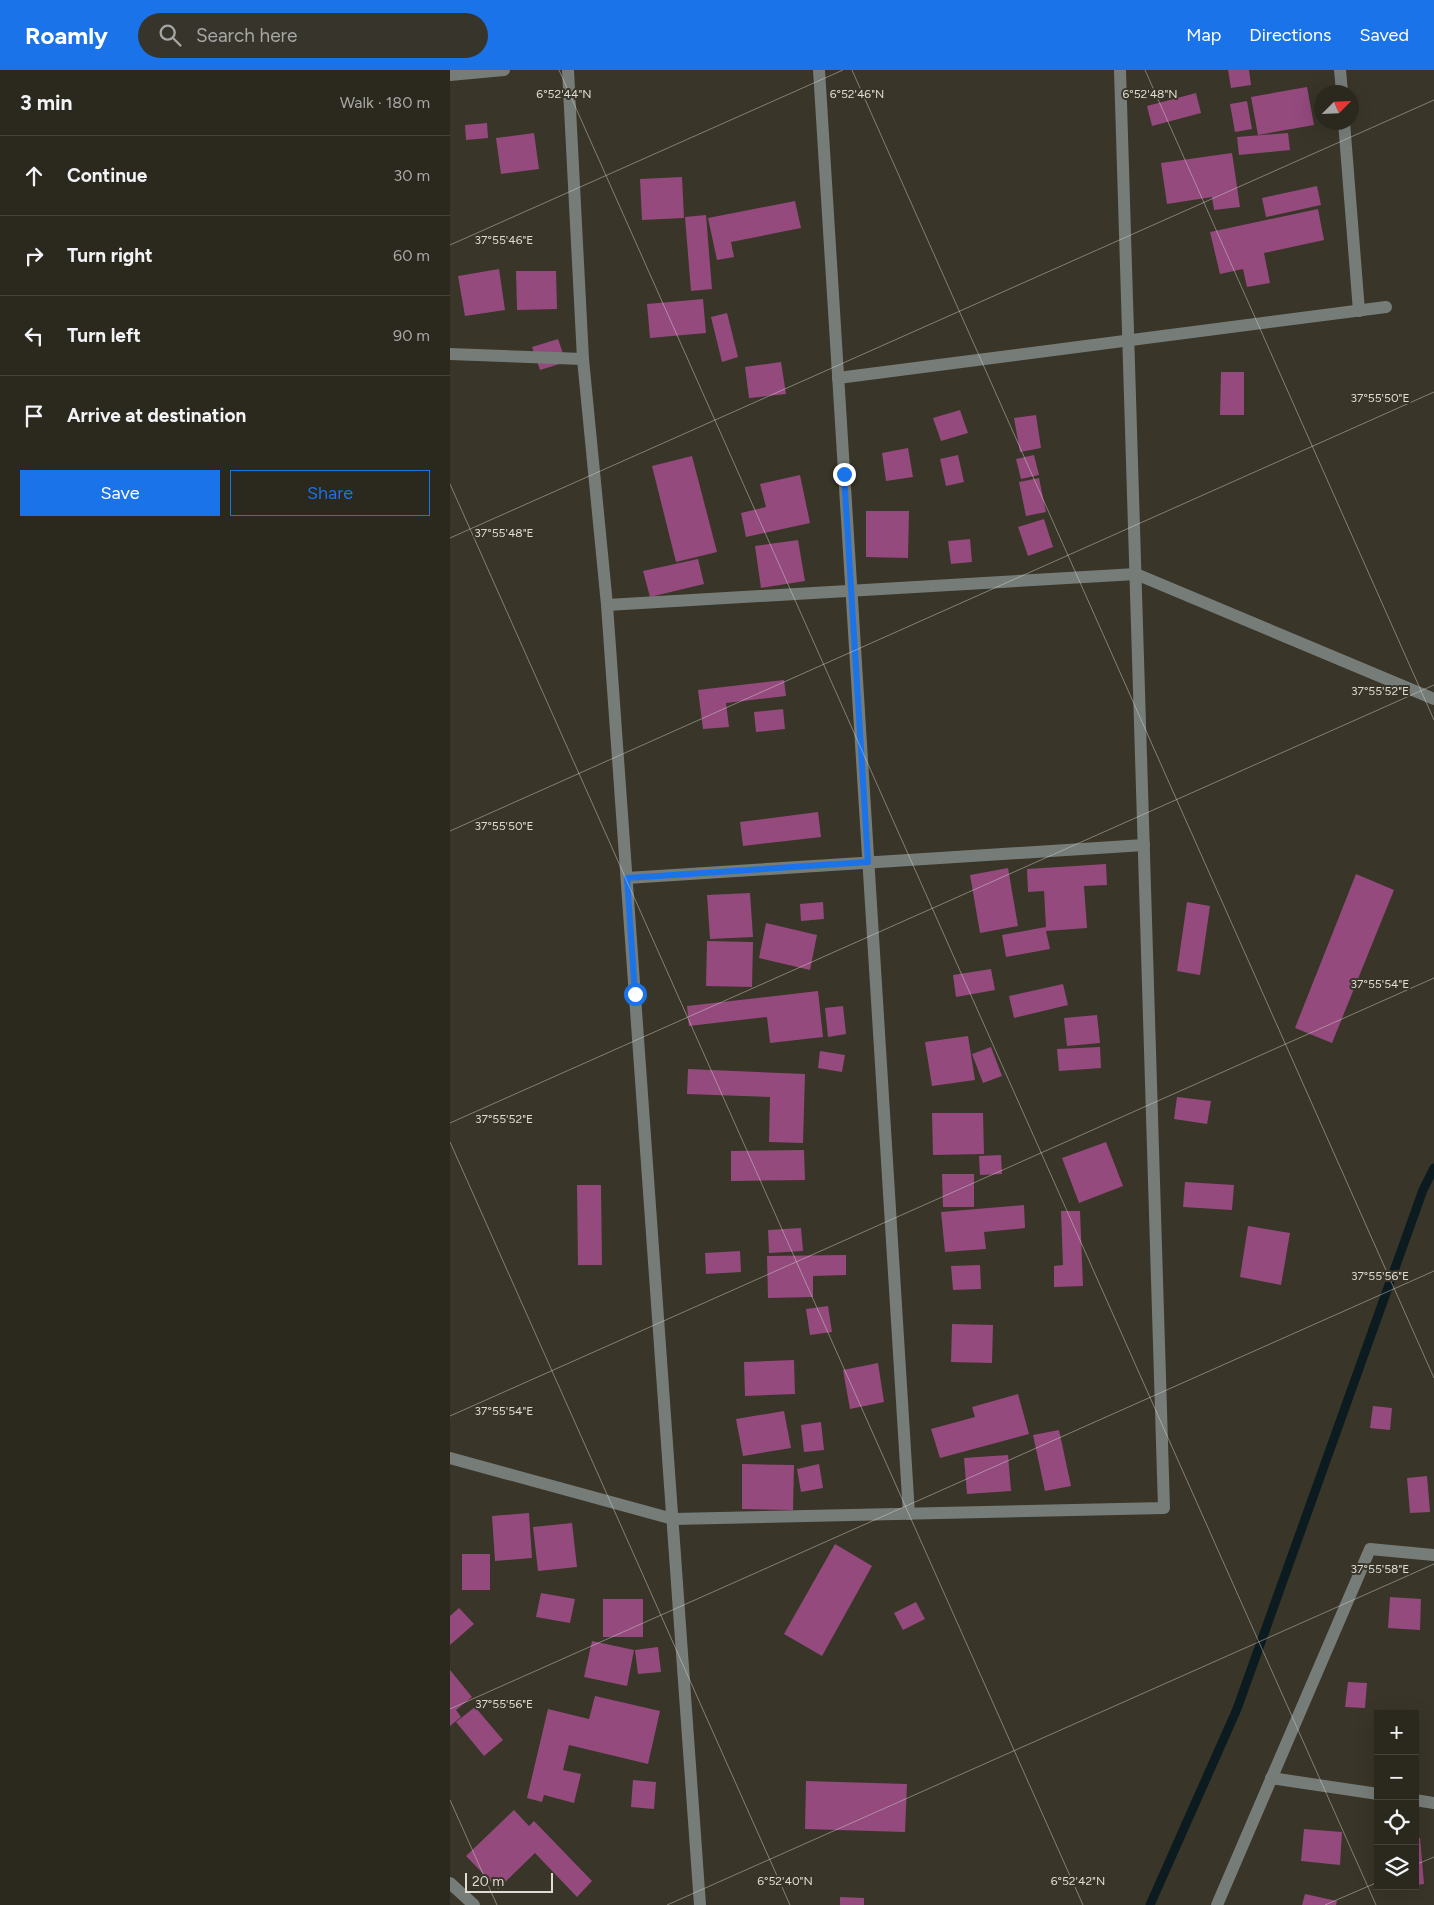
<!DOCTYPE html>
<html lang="en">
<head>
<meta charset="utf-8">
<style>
  :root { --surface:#2b281e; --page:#37342b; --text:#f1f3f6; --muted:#a6a6a4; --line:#47443c; --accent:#1a73e8 }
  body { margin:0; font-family:Figtree,sans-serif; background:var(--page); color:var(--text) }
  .controls { position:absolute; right:15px; bottom:15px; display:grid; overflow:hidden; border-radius:0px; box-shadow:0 5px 20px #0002 }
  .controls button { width:45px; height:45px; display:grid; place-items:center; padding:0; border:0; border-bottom:1px solid var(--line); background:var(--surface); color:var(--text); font:25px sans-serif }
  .compass { position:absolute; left:864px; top:15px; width:45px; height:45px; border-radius:50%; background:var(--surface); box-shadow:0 5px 20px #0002; rotate:66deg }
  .scale { position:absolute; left:15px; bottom:12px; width:88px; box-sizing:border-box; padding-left:5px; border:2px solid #dedcd4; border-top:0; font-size:14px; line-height:18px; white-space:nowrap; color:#dedcd4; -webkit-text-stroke:4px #393528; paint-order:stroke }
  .stop { position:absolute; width:15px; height:15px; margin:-11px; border:4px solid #1a73e8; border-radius:50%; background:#fff }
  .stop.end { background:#1a73e8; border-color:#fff; box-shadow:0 1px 5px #0008 }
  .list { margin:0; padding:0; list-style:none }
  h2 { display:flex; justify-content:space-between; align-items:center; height:65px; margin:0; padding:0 20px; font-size:21px }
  h2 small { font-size:16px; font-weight:400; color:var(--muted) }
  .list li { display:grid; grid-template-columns:32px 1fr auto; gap:15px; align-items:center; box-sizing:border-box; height:80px; padding:0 20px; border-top:1px solid var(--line) }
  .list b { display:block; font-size:19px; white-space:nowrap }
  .list em { font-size:16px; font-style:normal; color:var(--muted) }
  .actions { display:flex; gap:10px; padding:15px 20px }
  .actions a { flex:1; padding:11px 0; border:1px solid var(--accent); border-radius:0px; text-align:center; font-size:18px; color:var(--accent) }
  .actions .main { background:var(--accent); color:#fff }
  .icon { flex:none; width:28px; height:28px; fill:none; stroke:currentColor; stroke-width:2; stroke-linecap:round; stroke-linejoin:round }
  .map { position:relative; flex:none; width:984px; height:1835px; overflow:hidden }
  header { display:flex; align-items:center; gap:30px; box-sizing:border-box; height:70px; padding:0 25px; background:var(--accent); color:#fff }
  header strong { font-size:24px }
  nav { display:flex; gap:28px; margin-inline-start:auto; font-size:18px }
  .search { width:350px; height:45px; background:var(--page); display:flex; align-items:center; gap:12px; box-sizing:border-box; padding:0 18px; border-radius:28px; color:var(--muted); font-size:19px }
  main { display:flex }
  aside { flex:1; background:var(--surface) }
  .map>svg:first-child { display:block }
</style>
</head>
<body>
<header>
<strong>Roamly</strong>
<div class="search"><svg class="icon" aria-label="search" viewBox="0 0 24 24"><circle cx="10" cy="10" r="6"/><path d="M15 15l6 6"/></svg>Search here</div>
<nav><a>Map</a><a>Directions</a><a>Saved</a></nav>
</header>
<main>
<aside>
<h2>3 min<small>Walk · 180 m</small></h2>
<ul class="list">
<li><svg class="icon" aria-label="ahead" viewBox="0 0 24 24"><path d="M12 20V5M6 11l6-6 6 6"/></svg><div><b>Continue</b></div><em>30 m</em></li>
<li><svg class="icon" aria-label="right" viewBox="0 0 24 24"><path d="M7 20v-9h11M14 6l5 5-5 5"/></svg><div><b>Turn right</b></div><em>60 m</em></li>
<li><svg class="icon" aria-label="left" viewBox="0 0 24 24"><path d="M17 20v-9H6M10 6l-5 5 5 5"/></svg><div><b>Turn left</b></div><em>90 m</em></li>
<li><svg class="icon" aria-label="arrive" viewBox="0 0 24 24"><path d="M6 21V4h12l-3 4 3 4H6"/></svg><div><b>Arrive at destination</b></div></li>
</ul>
<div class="actions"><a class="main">Save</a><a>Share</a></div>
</aside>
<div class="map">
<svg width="984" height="1835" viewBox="0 0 984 1835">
  <rect width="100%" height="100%" fill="#393528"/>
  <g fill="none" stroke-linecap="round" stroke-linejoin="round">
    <path stroke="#0b1b1f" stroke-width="9" d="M700 1835 787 1639 973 1120 984 1098"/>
  </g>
  <g fill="#944a7d">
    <path d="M778 0H799L801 15 781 18Z"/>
    <path d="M857 17 864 55 808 65 801 27Z"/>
    <path d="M746 23 751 43 702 56 697 36Z"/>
    <path d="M797 31 802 59 785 62 780 34Z"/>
    <path d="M37 53 38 68 16 70 15 55Z"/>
    <path d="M84 63 89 99 51 104 46 68Z"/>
    <path d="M838 63 840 80 789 85 787 67Z"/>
    <path d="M782 83 790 137 764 140 762 127 717 134 711 93Z"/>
    <path d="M232 107 234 148 192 150 190 109Z"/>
    <path d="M867 116 871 135 816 147 812 128Z"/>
    <path d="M345 131 351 158 281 172 284 187 267 190 258 148Z"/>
    <path d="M868 139 874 170 814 183 820 213 797 217 793 199 770 204 760 162Z"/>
    <path d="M256 145 262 219 241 221 235 147Z"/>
    <path d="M49 199 55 240 15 246 8 206Z"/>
    <path d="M66 201H106L107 239 67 240Z"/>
    <path d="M253 229 256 263 200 268 197 234Z"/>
    <path d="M277 243 288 287 272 292 261 247Z"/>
    <path d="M108 269 116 292 90 300 82 277Z"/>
    <path d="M331 292 336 324 299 328 295 297Z"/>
    <path d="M771 302H794V345H770Z"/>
    <path d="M510 340 518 363 491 371 483 348Z"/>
    <path d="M586 345 591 378 570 382 564 348Z"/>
    <path d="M458 378 463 407 436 411 432 383Z"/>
    <path d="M508 385 514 412 496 416 490 389Z"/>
    <path d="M584 385 589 405 571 409 566 389Z"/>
    <path d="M242 386 267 482 226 492 202 396Z"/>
    <path d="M350 405 360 453 296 467 291 443 316 437 310 414Z"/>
    <path d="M589 408 596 442 576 446 569 412Z"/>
    <path d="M416 441H459L458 488 416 487Z"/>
    <path d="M594 449 603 477 578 486 568 457Z"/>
    <path d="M520 469 522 492 501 494 498 471Z"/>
    <path d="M348 470 355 511 311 518 305 476Z"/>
    <path d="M248 489 254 514 200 527 193 501Z"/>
    <path d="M334 610 336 626 276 633 279 657 253 659 248 620Z"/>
    <path d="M333 639 335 659 306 662 304 642Z"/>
    <path d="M368 742 371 767 293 776 290 752Z"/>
    <path d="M656 794 657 815 634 816 637 858 596 861 600 879 556 887 552 865 596 857 594 821 578 822 577 799Z"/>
    <path d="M558 798 568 856 530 863 520 805Z"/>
    <path d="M906 804 944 820 882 973 845 958Z"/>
    <path d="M300 823 303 867 260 869 257 825Z"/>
    <path d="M373 832 374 849 351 851 350 834Z"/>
    <path d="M737 832 760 836 750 905 727 901Z"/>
    <path d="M316 853 367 865 360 900 309 888Z"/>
    <path d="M257 871 303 872 302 917 256 916Z"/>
    <path d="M541 899 545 920 506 927 503 905Z"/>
    <path d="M613 914 618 935 564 948 559 926Z"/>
    <path d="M368 921 373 967 320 973 317 947 239 956 237 936Z"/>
    <path d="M393 936 396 964 378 967 375 938Z"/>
    <path d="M647 945 650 973 617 976 614 948Z"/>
    <path d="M518 966 525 1010 482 1016 475 972Z"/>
    <path d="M541 977 552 1006 533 1013 522 984Z"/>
    <path d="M650 977 651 998 609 1001 607 979Z"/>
    <path d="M370 981 395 985 392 1002 368 998Z"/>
    <path d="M238 999 355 1004 353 1073 319 1072 320 1027 237 1024Z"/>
    <path d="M727 1027 761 1031 757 1054 724 1049Z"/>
    <path d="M482 1043H533L534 1084 483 1085Z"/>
    <path d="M656 1072 673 1116 629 1133 612 1088Z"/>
    <path d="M354 1080 355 1110 281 1111V1081Z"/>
    <path d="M551 1085 552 1104 530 1105 529 1086Z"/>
    <path d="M492 1104H524V1137H493Z"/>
    <path d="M735 1112 784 1115 782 1140 733 1137Z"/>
    <path d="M127 1115H151L152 1195H128Z"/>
    <path d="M574 1135 575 1158 534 1162 536 1179 495 1182 491 1142Z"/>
    <path d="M611 1141H630L633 1216 604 1217V1196L613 1195Z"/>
    <path d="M798 1156 840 1163 831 1215 790 1207Z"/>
    <path d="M351 1158 353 1181 319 1183 318 1160Z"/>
    <path d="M290 1181 291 1202 256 1204 255 1183Z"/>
    <path d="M396 1185V1205L363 1206V1227L318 1228 317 1186Z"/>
    <path d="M530 1195 531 1219 503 1220 501 1196Z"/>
    <path d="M378 1236 382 1262 360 1265 356 1239Z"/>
    <path d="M502 1254 543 1255 542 1293 501 1292Z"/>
    <path d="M344 1290 345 1324 295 1326 294 1292Z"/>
    <path d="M428 1293 434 1332 400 1339 393 1300Z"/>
    <path d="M568 1324 579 1364 490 1388 481 1359 525 1347 522 1337Z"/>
    <path d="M923 1336 942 1338 940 1360 920 1358Z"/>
    <path d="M334 1341 341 1378 293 1386 286 1349Z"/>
    <path d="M371 1352 374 1380 354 1382 351 1355Z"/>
    <path d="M609 1360 621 1416 595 1421 583 1365Z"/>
    <path d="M558 1385 561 1421 517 1424 514 1388Z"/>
    <path d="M292 1394 344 1395 343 1440 292 1439Z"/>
    <path d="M369 1394 373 1418 351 1422 347 1399Z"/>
    <path d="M977 1406 980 1442 960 1443 957 1408Z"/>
    <path d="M79 1443 82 1488 45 1491 42 1446Z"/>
    <path d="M122 1453 127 1497 88 1501 83 1457Z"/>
    <path d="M385 1474 422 1496 372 1586 334 1564Z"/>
    <rect x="12" y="1484" width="28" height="36"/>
    <path d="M91 1523 125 1529 120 1553 86 1547Z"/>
    <path d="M940 1527 971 1529 970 1560 938 1558Z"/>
    <rect x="153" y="1529" width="40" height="38"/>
    <path d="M466 1532 475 1549 453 1560 444 1543Z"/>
    <path d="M9 1538 24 1554 0 1575V1546Z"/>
    <path d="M142 1571 184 1580 177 1616 134 1607Z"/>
    <path d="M208 1577 211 1602 188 1604 185 1580Z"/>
    <path d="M0 1600 22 1627 6 1640 11 1647 0 1656Z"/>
    <path d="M898 1612 917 1613 915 1638 895 1637Z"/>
    <path d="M145 1626 210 1641 198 1694 119 1675 113 1700 131 1704 124 1733 94 1725 92 1732 77 1728 98 1639 139 1649Z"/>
    <path d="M25 1637 53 1670 34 1686 6 1652Z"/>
    <path d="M183 1710 206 1712 204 1739 181 1737Z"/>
    <path d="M356 1711 457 1714 455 1762 355 1759Z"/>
    <path d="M64 1740 79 1756 84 1751 142 1811 127 1827 85 1783 48 1819 16 1786Z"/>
    <path d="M854 1759 892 1762 890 1795 851 1791Z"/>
    <path d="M965 1768H970L974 1814 965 1815Z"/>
    <path d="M855 1824 887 1831 886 1835H852Z"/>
    <path d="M390 1827 414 1828V1835H390Z"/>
  </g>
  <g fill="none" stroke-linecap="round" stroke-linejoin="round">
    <g stroke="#767c78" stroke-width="12">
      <path d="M118 0 133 289 157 535 250 1835"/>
      <path d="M369 0 459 1444"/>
      <path d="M890 0 892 22"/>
      <path d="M0 5 54 0"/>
      <path d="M894 52 909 241"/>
      <path d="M0 284 133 289"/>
      <path d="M388 308 936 237"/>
      <path d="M157 535 686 504 984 629"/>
      <path d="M177 808 694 775"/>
      <path d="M0 1388 223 1449 714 1438 670 0"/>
      <path d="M821 1708 928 1724"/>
      <path d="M965 1730 984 1733"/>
      <path d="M0 1813 24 1835"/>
      <path d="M767 1835 920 1479 984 1485"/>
    </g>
  </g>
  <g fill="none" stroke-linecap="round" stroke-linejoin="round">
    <path stroke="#1a73e8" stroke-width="6" d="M185 924 177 808 418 792 394 404"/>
  </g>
  <path fill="none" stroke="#dedcd4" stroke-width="1" stroke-opacity="0.45" d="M109 0 926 1835M402 0 984 1308M695 0 984 650M0 175 393 0M0 414 633 1835M0 468 984 30M0 761 984 322M0 1053 984 615M0 1072 340 1835M0 1346 984 908M0 1639 984 1201M0 1730 47 1835M965 1795 984 1787M217 1835 984 1494M875 1835 928 1812"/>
  <g font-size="12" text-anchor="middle" fill="#dedcd4" stroke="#393528" stroke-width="4" stroke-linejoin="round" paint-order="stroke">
    <text x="114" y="28">6°52'44"N</text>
    <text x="700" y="28">6°52'48"N</text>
    <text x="407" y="28">6°52'46"N</text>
    <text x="54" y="174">37°55'46"E</text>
    <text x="930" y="332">37°55'50"E</text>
    <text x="54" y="467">37°55'48"E</text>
    <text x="930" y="625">37°55'52"E</text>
    <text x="54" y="760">37°55'50"E</text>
    <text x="930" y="918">37°55'54"E</text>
    <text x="54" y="1053">37°55'52"E</text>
    <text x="930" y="1210">37°55'56"E</text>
    <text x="54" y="1345">37°55'54"E</text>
    <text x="930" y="1503">37°55'58"E</text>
    <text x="54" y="1638">37°55'56"E</text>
    <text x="335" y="1815">6°52'40"N</text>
    <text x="628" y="1815">6°52'42"N</text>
  </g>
</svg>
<div class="controls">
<button>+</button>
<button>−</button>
<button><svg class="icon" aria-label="locate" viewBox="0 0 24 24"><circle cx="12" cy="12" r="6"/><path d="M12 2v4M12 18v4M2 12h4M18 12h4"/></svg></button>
<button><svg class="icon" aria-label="layers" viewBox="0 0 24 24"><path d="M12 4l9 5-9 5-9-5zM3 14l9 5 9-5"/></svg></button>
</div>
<svg class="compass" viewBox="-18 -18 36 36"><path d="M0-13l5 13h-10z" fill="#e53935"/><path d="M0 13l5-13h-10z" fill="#a6a6a4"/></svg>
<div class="scale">20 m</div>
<div class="stop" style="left:185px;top:924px"></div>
<div class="stop end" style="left:394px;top:404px"></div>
</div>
</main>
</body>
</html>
